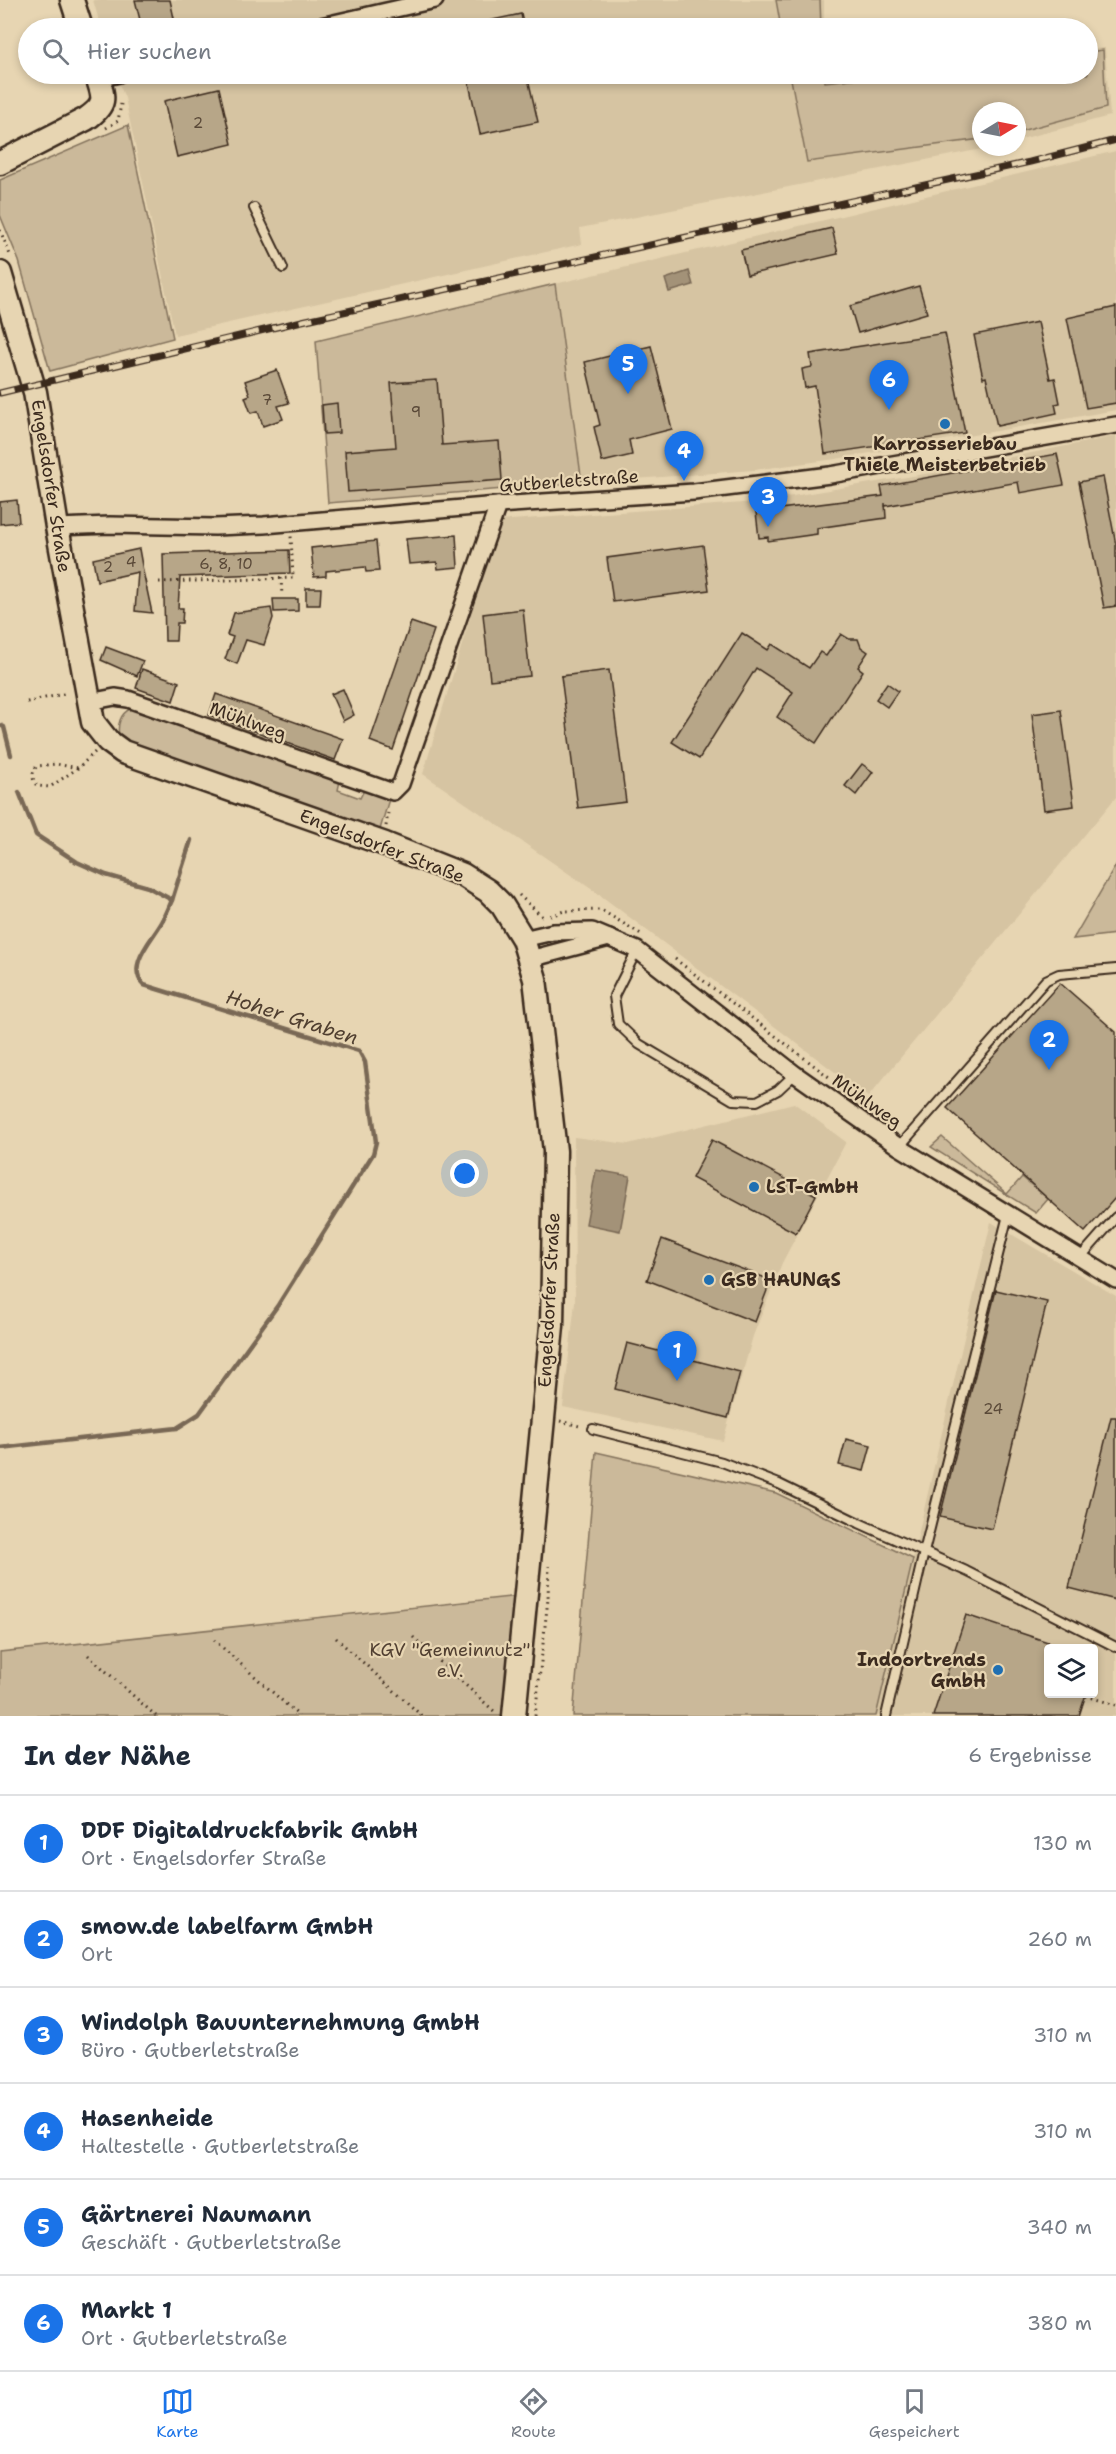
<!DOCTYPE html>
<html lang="de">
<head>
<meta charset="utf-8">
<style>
  :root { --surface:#fff; --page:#f2f2f3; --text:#1f2937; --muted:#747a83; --line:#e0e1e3; --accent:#1a73e8 }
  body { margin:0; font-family:"Shantell Sans",sans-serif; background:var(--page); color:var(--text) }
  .controls { position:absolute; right:18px; bottom:18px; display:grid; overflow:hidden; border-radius:6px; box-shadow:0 3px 9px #0003 }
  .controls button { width:54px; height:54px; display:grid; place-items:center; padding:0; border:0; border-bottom:2px solid var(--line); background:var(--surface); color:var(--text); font:30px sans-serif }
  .compass { position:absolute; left:972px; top:102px; width:54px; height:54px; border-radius:50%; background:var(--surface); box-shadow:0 3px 9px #0003; rotate:80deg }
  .you { position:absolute; left:465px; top:1174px; width:21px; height:21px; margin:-15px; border:4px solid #fff; border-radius:50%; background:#1a73e8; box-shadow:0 0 0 9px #1a73e833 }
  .badge { display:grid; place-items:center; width:39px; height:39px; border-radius:50%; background:var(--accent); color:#fff; font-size:20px; font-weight:700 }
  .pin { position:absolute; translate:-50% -50px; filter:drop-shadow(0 2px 3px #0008) }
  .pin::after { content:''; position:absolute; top:32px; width:21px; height:18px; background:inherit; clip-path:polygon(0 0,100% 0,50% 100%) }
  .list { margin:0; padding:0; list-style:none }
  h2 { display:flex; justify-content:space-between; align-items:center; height:78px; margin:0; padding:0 24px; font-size:26px }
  h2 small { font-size:20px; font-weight:400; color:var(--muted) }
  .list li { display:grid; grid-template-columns:39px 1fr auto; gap:18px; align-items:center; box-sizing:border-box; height:96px; padding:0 24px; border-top:2px solid var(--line) }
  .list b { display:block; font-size:22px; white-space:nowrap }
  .list p { margin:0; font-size:20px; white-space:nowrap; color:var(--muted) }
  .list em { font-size:20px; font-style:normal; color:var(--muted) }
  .icon { flex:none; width:33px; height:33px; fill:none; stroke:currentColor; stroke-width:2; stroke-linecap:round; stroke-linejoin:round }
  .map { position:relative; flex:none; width:1116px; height:1716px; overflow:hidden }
  .search { position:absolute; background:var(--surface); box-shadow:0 3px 9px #0003; left:18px; right:18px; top:18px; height:66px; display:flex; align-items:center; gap:15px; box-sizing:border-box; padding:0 21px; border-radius:33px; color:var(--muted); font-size:22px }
  .sheet { height:654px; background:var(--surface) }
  nav { display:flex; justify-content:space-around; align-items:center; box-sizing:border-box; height:84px; border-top:2px solid var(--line); background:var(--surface); font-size:16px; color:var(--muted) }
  nav a { display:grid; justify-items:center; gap:3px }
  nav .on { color:var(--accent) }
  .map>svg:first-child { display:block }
</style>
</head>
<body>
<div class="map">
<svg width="1116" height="1716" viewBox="0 0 1116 1716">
  <rect width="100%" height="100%" fill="#e7d5b2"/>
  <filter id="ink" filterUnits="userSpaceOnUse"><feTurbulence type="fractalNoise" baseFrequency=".0167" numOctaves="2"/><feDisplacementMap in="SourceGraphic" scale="12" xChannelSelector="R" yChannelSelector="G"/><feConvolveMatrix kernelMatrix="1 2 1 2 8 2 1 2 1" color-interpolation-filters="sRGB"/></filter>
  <g filter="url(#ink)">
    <g fill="#d6c4a2" fill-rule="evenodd">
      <path d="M93 0H824V28H101Z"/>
      <path d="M1105 48 1110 116 1017 140V111H981V147H992L580 228 582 244 175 335 125 98 115 74H825V80L879 74H1088V50Z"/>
      <path d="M1116 151V410L836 459 754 470 582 483 555 284Z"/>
      <path d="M1116 436V797L868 1097 600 895 423 774 499 521 756 502 937 472Z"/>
      <path d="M794 1103 846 1142 782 1263 753 1336 723 1441 563 1407 575 1302 574 1137 628 1144Z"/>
      <path d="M991 1222 1116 1296V1716H876ZM1048 1648H1094V1694H1048Z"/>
    </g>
    <g fill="#cbb99a" stroke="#83725c" stroke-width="1.5">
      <path d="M776 0H820L821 28H781Z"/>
      <path d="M1103 50 1106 108 1017 132V111H981V139L807 162 790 74H824L825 82 897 74H1088V52Z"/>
      <path d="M128 125 173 338 50 371 19 261 0 215V180Z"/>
      <path d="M555 284 582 483 328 503 316 341Z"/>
      <path d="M130 709 340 781 338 790 360 798 364 790 389 799 379 833 129 744 119 736C117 725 120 714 130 709Z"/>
      <path d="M1116 865V934L1073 939Z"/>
      <path d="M942 1137 1007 1194 1022 1177 1048 1199 1036 1213 931 1147Z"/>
      <path d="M596 1452 776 1493 913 1559 876 1716H573Z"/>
      <path d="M519 1596 506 1716H0V1652Z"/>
    </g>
    <g fill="#a39278" stroke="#796854" stroke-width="1.5">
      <path d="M689 271 693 285 669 292 665 279Z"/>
      <path d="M596 1170 630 1176 620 1231 586 1224Z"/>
    </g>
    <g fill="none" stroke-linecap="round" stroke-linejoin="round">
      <g stroke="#796854" stroke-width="4.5">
        <path d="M0 725 4 727 11 755"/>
        <path d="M172 900 191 840"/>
        <path d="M0 1448 177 1428 199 1414 278 1305 373 1154 376 1142 365 1062 359 1051 144 985C125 966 152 940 162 922 166 915 169 907 172 900L148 887 106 875 77 862 36 835 19 792"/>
      </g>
    </g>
    <g fill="#b7a688" stroke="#3b2a1e" stroke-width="1.5">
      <path d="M135 0H170L175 23 142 28Z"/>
      <path d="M521 14 524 28H478V23Z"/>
      <path d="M467 74H527L538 122 480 134Z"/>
      <path d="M219 88 232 144 177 157 164 101Z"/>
      <path d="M832 228 838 254 747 275 741 250Z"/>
      <path d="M919 286 927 313 858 333 850 306Z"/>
      <path d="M1116 307V403L1086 408 1067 318Z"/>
      <path d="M1038 322 1050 379 1055 378 1060 403 1055 404 1057 413 997 426 986 377 983 378 974 335Z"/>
      <path d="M945 333 965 433 825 454 815 386 805 388 802 369 812 367 810 354Z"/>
      <path d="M651 346 672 429 629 440 632 455 602 462 594 427 600 425 585 362Z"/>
      <path d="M277 370 289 403 278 406 283 419 263 426 258 411 251 413 245 397 250 395 245 381Z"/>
      <path d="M437 380 442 445 499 441 502 480 348 492 345 451 396 447 391 383Z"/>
      <path d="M337 403 339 433 324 434 322 405Z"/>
      <path d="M1057 454 1064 485 1020 493 1018 482 885 506V503L886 518 817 528V534L768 541V537L759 538 756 512 883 496 881 486Z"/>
      <path d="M1103 477 1116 545V606L1104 608 1079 482Z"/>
      <path d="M17 500 19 522 0 524V502Z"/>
      <path d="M456 535 458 567 438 569 437 562 409 564 406 539Z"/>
      <path d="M376 541 379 571 366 572 365 567 326 571V576L314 577 311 548Z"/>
      <path d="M703 545 709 590 613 602 607 558Z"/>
      <path d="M139 549 143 571 152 613 135 611 138 572 97 581 93 559Z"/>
      <path d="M289 550 290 573 180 577 178 608H183L182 623H177L176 641H165L163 554Z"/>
      <path d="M306 588H321L320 605H306Z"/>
      <path d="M273 599H298V611L274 612Z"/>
      <path d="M271 608 273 618 264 645 246 640 237 664 225 659 233 637 227 635 234 613Z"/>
      <path d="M523 609 530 676 490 680 483 614Z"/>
      <path d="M411 622 434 630 393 750 370 741Z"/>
      <path d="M742 633 768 650 772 644 809 668 820 652 826 656 841 634 849 639H858L861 647 868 652 858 667 863 671 816 743 777 717 793 692 756 668 699 759 672 742Z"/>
      <path d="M106 647 143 661 137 676 101 660Z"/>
      <path d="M142 669 179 682 173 701 136 688Z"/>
      <path d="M609 670 626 802 578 808 561 676Z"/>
      <path d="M887 683 898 691 887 707 876 699Z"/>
      <path d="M343 689 354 715 343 721 331 694Z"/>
      <path d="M216 694 343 739 335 760 209 715Z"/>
      <path d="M1061 710 1074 806 1044 810 1032 714Z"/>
      <path d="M862 764 873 772 856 795 845 786Z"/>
      <path d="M1060 983 1116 1032V1197L1085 1232 947 1108Z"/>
      <path d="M712 1140 816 1195 796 1233 692 1178Z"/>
      <path d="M662 1239 771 1280 755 1322 647 1280Z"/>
      <path d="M996 1290 1047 1302 992 1529 940 1517Z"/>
      <path d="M627 1343 740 1372 728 1418 615 1389Z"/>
      <path d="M1111 1417H1116V1600L1069 1588Z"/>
      <path d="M846 1439 871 1445 864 1471 839 1465Z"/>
      <path d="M966 1615 1048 1642V1694H1086L1079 1716H933Z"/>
    </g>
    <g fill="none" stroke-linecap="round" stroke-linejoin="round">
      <defs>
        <g id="service">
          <path d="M254 208 283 268"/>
          <path d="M637 950 614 996 618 1024 639 1044 733 1100 757 1101 778 1090 795 1074"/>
          <path d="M899 1147 1046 980 1059 974 1116 969"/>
          <path d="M1079 1259 1116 1217"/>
          <path d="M593 1429 722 1462 779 1484 859 1523 966 1571 1116 1647"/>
          <path d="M886 1716 924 1552 1008 1215"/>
        </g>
        <g id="minor">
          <path d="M312 28 435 0"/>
          <path d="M98 79 119 74"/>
          <path d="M57 527 110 525 215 527 264 525 498 505 694 492 830 475 1116 425"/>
          <path d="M89 702 115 697 128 699 393 792 401 784 498 505"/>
          <path d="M523 939 553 932 592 931 637 950 795 1074 899 1147 1116 1280"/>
          <path d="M530 959 609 938"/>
        </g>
        <g id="secondary">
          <path d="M72 0 81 28"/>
          <path d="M0 163 86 119C108 104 104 97 96 74"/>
          <path d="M0 273 35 392 57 527 93 722 108 741 123 752 385 844 463 875 488 891 502 905 523 939 535 979 555 1151 552 1326 514 1716"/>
        </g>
      </defs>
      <use href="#service" stroke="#3b2a1e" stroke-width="12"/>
      <use href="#minor" stroke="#3b2a1e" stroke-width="20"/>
      <use href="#secondary" stroke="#3b2a1e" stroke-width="27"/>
      <g stroke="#3b2a1e" stroke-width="3" stroke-dasharray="1.5 4.5" stroke-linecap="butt">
        <path d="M106 128 118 121 121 104"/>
        <path d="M0 230 11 257"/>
        <path d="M281 578 282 596"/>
        <path d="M159 582 293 578 291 536"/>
        <path d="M27 702 68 693"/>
        <path d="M78 768 50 787 37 786C32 779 31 773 37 766L56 764 78 768 95 752"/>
        <path d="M386 826 388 813"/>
        <path d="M519 895 545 919"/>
        <path d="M550 916 564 911 601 910 641 934"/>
        <path d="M675 959 829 1077"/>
        <path d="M560 1421 583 1427"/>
        <path d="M413 1637 495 1712"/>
        <path d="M336 1638 422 1716"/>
        <path d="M214 1640 299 1716"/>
        <path d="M88 1655 156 1716"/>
        <path d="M1086 1696 1116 1705"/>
        <path d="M535 1716 548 1599 549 1566"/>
      </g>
      <use href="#service" stroke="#e7d5b2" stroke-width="8"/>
      <use href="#minor" stroke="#e7d5b2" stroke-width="15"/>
      <use href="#secondary" stroke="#e7d5b2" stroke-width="22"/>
      <defs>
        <path id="rail" d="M0 393 302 321 1030 162 1116 140"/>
      </defs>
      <use href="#rail" stroke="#3b2a1e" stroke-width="7"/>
      <use href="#rail" stroke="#e7d5b2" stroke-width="4.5" stroke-dasharray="14" stroke-linecap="butt"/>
    </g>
  </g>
  <g fill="#1f6fb2" stroke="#e7d5b2" stroke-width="2">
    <circle cx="945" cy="424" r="6"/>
    <circle cx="754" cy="1187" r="6"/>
    <circle cx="709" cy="1280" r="6"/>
    <circle cx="998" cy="1670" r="6"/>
  </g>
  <g text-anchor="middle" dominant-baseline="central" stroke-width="4.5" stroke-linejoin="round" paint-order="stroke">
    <g font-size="15" fill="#5a4938">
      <text x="198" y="123">2</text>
      <text x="267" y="400">7</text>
      <text x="416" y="412">9</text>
      <text x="131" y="562">4</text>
      <text x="226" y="564">6, 8, 10</text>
      <text x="108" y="567">2</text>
      <text x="993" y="1409">24</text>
    </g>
    <g font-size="18" font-weight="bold" fill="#3b2a1e" stroke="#e7d5b2" text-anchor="start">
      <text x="945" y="444" text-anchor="middle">Karrosseriebau<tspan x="945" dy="21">Thiele Meisterbetrieb</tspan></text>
      <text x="766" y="1187">LST-GmbH</text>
      <text x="721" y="1280">GSB HAUNGS</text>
      <text x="986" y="1660" text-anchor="end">Indoortrends<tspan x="986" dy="21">GmbH</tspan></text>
    </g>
    <g font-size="18" fill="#3b2a1e" stroke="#e7d5b2">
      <text transform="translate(569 481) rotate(-4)">Gutberletstraße</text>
      <text transform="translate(51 486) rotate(81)">Engelsdorfer Straße</text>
      <text transform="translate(248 721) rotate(20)">Mühlweg</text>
      <text transform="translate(382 846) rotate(21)">Engelsdorfer Straße</text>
      <text transform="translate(867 1101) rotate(35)">Mühlweg</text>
      <text transform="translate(549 1300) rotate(-87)">Engelsdorfer Straße</text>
    </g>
    <g font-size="18" fill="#513f31" stroke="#e7d5b2">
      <text x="450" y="1650">KGV "Gemeinnutz"<tspan x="450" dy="21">e.V.</tspan></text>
    </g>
    <g font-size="20" font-style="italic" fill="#503f30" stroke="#e7d5b2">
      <text transform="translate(292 1017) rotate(18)">Hoher Graben</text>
    </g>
  </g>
</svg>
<div class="controls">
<button><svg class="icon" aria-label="layers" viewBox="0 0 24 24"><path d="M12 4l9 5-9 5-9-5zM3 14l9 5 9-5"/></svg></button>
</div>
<svg class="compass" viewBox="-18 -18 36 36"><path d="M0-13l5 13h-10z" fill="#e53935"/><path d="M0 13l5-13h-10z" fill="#747a83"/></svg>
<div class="you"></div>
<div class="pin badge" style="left:677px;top:1381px">1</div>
<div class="pin badge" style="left:1049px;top:1070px">2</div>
<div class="pin badge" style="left:768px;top:527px">3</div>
<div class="pin badge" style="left:684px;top:481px">4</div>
<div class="pin badge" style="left:628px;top:394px">5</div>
<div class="pin badge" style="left:889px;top:410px">6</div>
<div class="search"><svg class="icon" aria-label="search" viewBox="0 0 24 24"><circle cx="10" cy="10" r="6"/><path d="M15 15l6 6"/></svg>Hier suchen</div>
</div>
<section class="sheet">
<h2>In der Nähe<small>6 Ergebnisse</small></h2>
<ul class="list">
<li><span class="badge">1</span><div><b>DDF Digitaldruckfabrik GmbH</b><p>Ort · Engelsdorfer Straße</p></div><em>130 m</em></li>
<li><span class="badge">2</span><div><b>smow.de labelfarm GmbH</b><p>Ort</p></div><em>260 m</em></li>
<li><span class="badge">3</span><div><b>Windolph Bauunternehmung GmbH</b><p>Büro · Gutberletstraße</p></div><em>310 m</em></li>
<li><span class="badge">4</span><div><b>Hasenheide</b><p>Haltestelle · Gutberletstraße</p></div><em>310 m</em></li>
<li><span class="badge">5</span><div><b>Gärtnerei Naumann</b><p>Geschäft · Gutberletstraße</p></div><em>340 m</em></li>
<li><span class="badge">6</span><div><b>Markt 1</b><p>Ort · Gutberletstraße</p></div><em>380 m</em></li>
</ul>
</section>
<nav>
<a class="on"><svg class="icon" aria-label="map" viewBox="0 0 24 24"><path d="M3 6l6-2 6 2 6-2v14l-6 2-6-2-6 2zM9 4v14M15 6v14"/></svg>Karte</a>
<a><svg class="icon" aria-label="directions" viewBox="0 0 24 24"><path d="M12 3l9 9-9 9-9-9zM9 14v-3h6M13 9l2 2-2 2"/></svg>Route</a>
<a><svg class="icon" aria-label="saved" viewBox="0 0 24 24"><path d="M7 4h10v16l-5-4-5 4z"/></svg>Gespeichert</a>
</nav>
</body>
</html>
